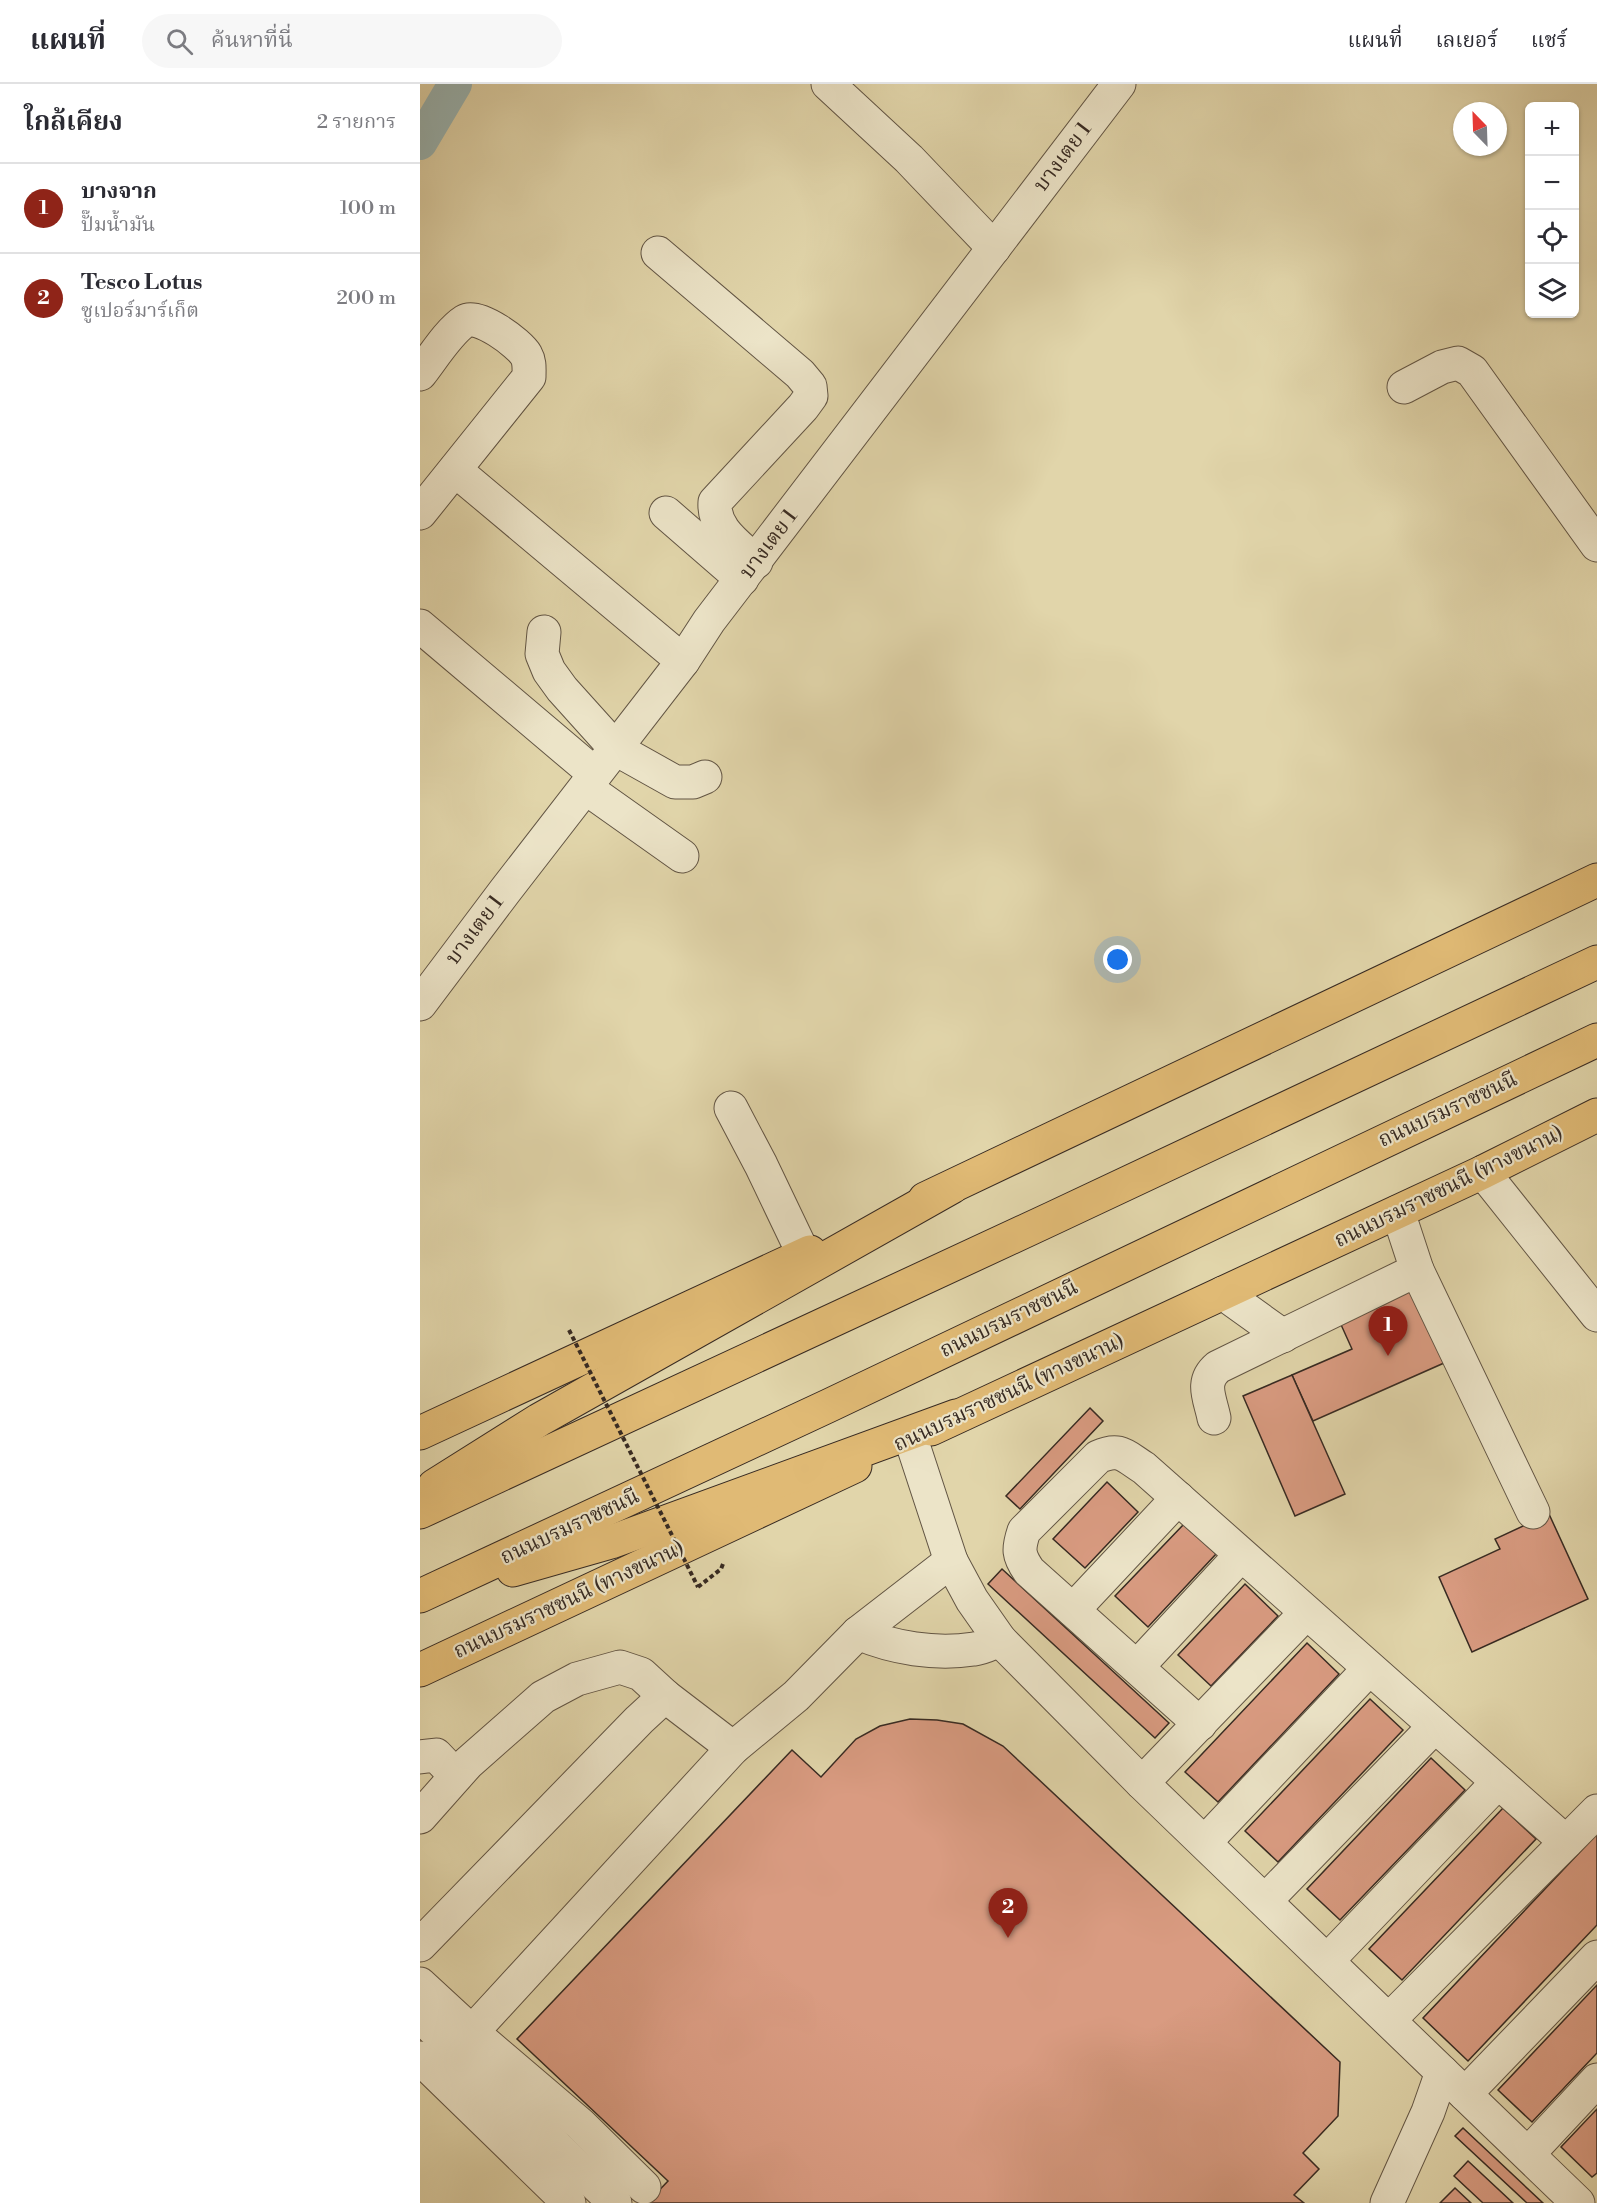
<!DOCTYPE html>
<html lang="th">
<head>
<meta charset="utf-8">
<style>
  :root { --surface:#fff; --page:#f7f7f7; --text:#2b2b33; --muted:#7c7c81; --line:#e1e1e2; --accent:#8f2418 }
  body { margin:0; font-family:"Libre Bodoni","Noto Serif Thai",serif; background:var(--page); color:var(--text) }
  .controls { position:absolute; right:18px; top:18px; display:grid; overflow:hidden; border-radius:9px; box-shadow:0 2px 4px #0004 }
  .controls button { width:54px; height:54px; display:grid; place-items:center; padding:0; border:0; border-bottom:2px solid var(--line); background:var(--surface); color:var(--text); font:30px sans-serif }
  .compass { position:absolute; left:1033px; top:18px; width:54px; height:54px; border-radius:50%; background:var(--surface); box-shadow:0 2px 4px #0004; rotate:337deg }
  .you { position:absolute; left:698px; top:876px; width:21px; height:21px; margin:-15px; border:4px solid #fff; border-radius:50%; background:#1a73e8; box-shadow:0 0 0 9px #1a73e833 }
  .badge { display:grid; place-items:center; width:39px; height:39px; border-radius:50%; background:var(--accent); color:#fff; font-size:20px; font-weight:700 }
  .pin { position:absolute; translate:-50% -50px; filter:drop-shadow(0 2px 3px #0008) }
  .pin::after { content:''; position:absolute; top:32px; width:21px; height:18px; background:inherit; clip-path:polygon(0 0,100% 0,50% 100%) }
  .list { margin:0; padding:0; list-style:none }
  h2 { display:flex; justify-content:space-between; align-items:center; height:78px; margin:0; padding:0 24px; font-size:26px }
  h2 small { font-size:20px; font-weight:400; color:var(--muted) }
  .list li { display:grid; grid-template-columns:39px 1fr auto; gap:18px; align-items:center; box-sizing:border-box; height:90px; padding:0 24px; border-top:2px solid var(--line) }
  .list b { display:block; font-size:22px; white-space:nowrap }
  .list p { margin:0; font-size:20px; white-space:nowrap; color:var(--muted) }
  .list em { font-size:20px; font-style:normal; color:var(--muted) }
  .icon { flex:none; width:33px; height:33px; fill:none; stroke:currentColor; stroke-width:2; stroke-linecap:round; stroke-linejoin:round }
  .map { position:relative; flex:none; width:1177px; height:2119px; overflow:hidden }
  header { display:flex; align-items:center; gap:36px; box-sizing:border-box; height:84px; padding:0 30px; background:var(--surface); border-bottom:2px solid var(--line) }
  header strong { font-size:28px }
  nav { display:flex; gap:33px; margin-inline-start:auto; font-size:21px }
  .search { width:420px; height:54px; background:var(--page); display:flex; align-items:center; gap:15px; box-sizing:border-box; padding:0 21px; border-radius:33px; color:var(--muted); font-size:22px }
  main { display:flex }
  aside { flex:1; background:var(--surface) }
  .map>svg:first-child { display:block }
</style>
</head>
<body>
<header>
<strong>แผนที่</strong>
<div class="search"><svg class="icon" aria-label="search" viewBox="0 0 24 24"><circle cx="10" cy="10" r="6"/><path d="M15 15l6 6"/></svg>ค้นหาที่นี่</div>
<nav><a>แผนที่</a><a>เลเยอร์</a><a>แชร์</a></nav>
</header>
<main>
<aside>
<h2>ใกล้เคียง<small>2 รายการ</small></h2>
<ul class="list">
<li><span class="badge">1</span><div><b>บางจาก</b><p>ปั๊มน้ำมัน</p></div><em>100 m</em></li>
<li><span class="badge">2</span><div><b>Tesco Lotus</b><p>ซูเปอร์มาร์เก็ต</p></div><em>200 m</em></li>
</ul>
</aside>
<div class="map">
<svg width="1177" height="2119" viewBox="0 0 1177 2119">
  <rect width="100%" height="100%" fill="#e1d5aa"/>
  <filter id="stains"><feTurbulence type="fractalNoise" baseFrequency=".00333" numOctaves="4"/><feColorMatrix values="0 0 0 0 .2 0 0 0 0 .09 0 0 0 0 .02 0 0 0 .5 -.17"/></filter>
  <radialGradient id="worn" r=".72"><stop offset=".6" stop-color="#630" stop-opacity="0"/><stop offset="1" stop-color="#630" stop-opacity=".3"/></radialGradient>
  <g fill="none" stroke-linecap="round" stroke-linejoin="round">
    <path stroke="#9ab6b4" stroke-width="34" d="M0 59 35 0"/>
  </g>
  <g fill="#d99b81" stroke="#372a22" stroke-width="1.5">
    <path d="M990 1203 1024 1279 893 1337 872 1291 932 1265 918 1234Z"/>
    <path d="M872 1291 925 1410 875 1432 823 1312Z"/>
    <path d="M670 1324 683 1337 600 1425 586 1412Z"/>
    <path d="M687 1398 718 1428 665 1484 633 1455Z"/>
    <path d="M1129 1430 1168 1515 1052 1568 1019 1493 1080 1465 1075 1455Z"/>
    <path d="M764 1440 796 1470 728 1543 695 1512Z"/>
    <path d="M582 1485 749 1639 735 1654 568 1500Z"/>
    <path d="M825 1500 858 1532 791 1602 758 1571Z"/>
    <path d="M887 1559 919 1590 798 1718 765 1688Z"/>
    <path d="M950 1615 983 1646 858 1778 825 1747Z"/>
    <path d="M490 1635 517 1636 543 1640 583 1662 920 1978 918 2032 883 2069 899 2085 874 2111 884 2119H227L248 2097 97 1955 372 1666 401 1693 436 1655 460 1642Z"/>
    <path d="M1011 1674 1045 1706 920 1836 887 1805Z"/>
    <path d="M1083 1724 1116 1755 982 1896 949 1865Z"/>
    <path d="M1177 1750V1841L1048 1977 1003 1934Z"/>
    <path d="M1177 1901V1969L1112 2038 1078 2006Z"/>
    <path d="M1177 2025V2089L1172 2093 1141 2063Z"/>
    <path d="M1043 2044 1123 2119H1107L1035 2052Z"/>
    <path d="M1048 2077 1093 2119H1063L1034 2092Z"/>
    <path d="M1035 2104 1051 2119H1020Z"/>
  </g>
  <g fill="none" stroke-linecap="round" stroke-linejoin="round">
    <defs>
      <g id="minor">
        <path d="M408 0 489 75 574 164"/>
        <path d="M238 169 380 290 390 302 391 312 383 323 295 418C293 445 317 460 336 478"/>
        <path d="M0 290C12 275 29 247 45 237 58 229 99 259 106 271 110 278 109 285 109 293L0 429"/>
        <path d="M984 303 1022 283 1038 279 1052 287 1177 461"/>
        <path d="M35 386 263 577"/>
        <path d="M246 429 322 495"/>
        <path d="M0 542 175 690"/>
        <path d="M124 548 122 570 129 587 142 605 196 665 255 698H273L285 693"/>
        <path d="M166 704 262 772"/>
        <path d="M0 920 85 807 263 577 289 537 699 0"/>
        <path d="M311 1024 341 1081 384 1171"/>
        <path d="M1063 1088 1177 1231"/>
        <path d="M997 1186 1113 1428"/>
        <path d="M803 1209 863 1252"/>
        <path d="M794 1334C790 1314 780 1298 798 1283L997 1186 978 1128"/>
        <path d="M491 1355 531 1477"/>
        <path d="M653 1526 758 1414"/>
        <path d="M438 1549C473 1564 515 1571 554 1565 563 1564 572 1559 580 1556"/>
        <path d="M717 1583 821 1471"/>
        <path d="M780 1640 609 1487C598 1471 598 1465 604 1447L678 1373C700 1363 705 1372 724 1384L1146 1758"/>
        <path d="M0 1673 16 1671 36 1692"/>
        <path d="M722 1699 886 1529"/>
        <path d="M0 1733 48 1679 123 1613 157 1595 200 1583 221 1590 245 1612"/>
        <path d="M785 1758 949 1585"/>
        <path d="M845 1817 1015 1642"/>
        <path d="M0 1861 219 1636 245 1612 313 1664"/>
        <path d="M907 1877 1078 1698"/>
        <path d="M0 1900 52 1948 313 1664 376 1612 438 1549 531 1477 552 1516 580 1556 722 1699 1158 2119"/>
        <path d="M0 1932 195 2119"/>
        <path d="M969 1936 1177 1727"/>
        <path d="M52 1948 160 2040 224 2103"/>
        <path d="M0 1974 149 2119"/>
        <path d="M1045 2010 1177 1873"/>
        <path d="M1108 2070 1177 1996"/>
        <path d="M967 2119 1008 2028 1022 1988"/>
      </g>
      <g id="major">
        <path d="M505 1115 1177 796"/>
        <path d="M511 1345 1063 1088 1177 1031"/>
        <path d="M0 1349 390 1168"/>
        <path d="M0 1586 435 1382"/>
      </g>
      <g id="highway">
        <path d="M14 1402 119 1336 532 1103"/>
        <path d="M0 1428 633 1134 1177 878"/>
        <path d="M93 1486 191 1458 536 1332"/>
        <path d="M0 1512 408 1322 1177 956"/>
      </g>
    </defs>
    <use href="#minor" stroke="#625544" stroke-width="35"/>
    <use href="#major" stroke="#372a22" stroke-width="35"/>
    <use href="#highway" stroke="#372a22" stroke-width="35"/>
    <path stroke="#372a22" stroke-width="4" stroke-dasharray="4.5 3" stroke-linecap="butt" d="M278 1503 301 1485 303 1480"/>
    <use href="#minor" stroke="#ece4c8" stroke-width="33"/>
    <use href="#major" stroke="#e0ba75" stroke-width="33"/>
    <use href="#highway" stroke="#e0ba75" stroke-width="33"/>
    <path stroke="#372a22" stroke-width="4" stroke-dasharray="4.5 3" stroke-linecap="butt" d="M149 1246 278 1503"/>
  </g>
  <g text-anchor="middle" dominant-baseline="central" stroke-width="4.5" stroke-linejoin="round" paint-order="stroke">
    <g font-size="21" fill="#372a22" stroke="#ece4c8">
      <text transform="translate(643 73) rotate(-53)">บางเตย 1</text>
      <text transform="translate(349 460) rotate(-53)">บางเตย 1</text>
      <text transform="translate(55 846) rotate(-53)">บางเตย 1</text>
      <text transform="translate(1028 1026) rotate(-25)">ถนนบรมราชชนนี</text>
      <text transform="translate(1029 1103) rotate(-26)">ถนนบรมราชชนนี (ทางขนาน)</text>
      <text transform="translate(589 1235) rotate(-26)">ถนนบรมราชชนนี</text>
      <text transform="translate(589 1309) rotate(-25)">ถนนบรมราชชนนี (ทางขนาน)</text>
      <text transform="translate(150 1443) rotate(-25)">ถนนบรมราชชนนี</text>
      <text transform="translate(149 1516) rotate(-25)">ถนนบรมราชชนนี (ทางขนาน)</text>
    </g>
  </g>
  <rect width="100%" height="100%" filter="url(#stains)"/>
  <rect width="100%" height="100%" fill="url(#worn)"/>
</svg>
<div class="controls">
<button>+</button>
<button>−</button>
<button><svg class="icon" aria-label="locate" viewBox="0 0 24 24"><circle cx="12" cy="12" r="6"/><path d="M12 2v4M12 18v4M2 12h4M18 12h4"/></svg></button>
<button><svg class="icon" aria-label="layers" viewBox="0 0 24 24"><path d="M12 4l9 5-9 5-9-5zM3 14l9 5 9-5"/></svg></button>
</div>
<svg class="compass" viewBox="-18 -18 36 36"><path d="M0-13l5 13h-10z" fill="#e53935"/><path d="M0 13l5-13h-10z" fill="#7c7c81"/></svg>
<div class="you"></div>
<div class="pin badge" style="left:968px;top:1272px">1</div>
<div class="pin badge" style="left:588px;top:1854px">2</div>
</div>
</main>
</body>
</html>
